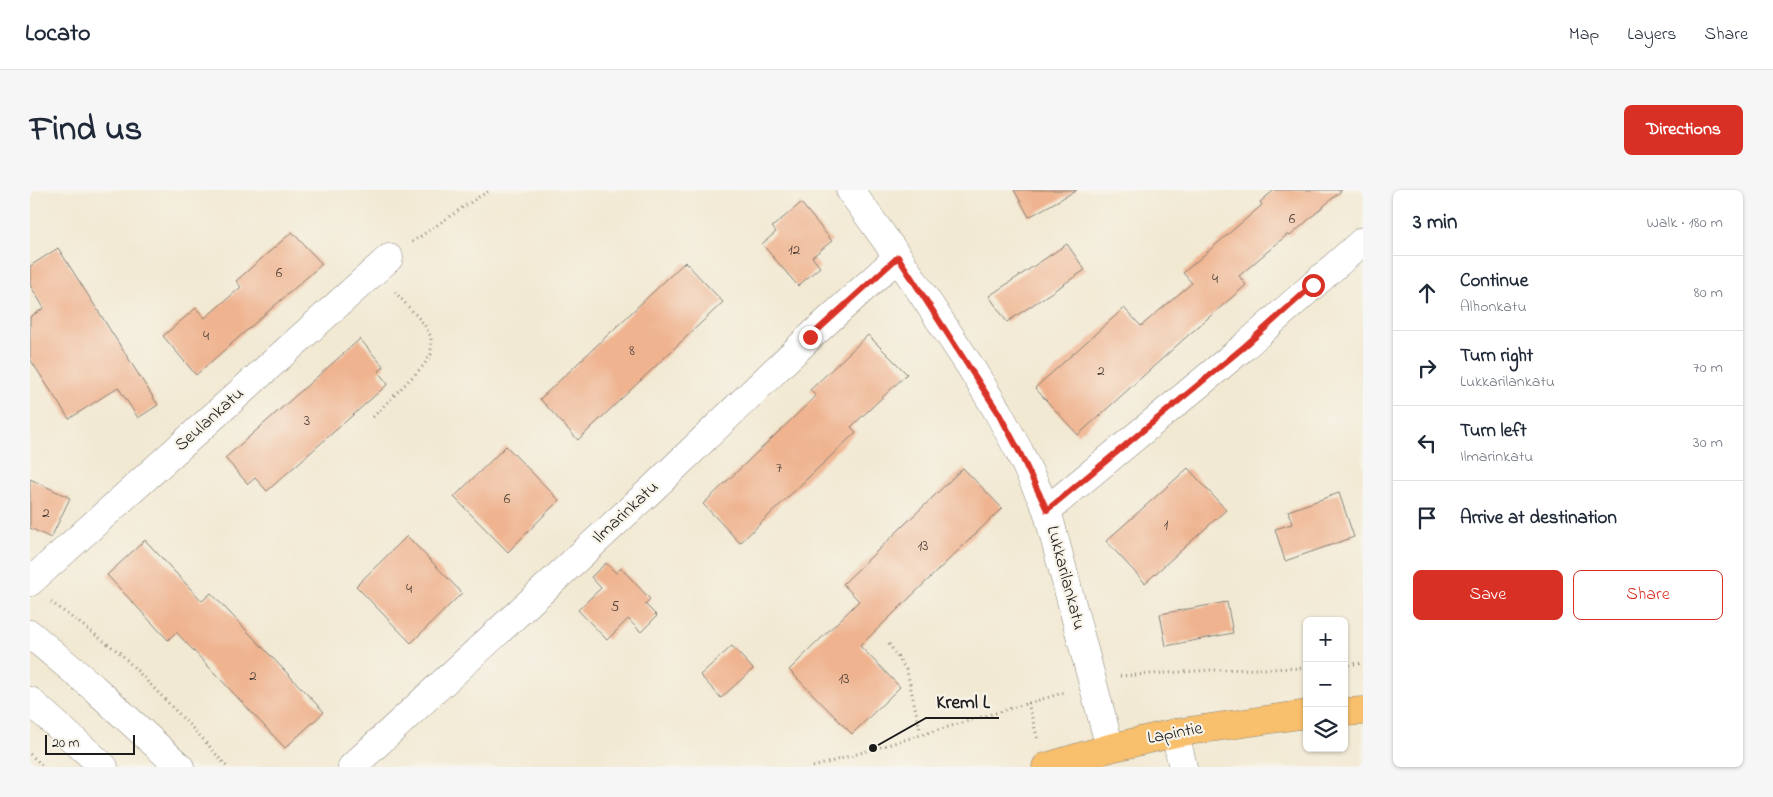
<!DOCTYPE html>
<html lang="en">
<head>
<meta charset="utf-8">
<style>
  :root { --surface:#fff; --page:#f6f6f7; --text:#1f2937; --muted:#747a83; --line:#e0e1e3; --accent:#d93025 }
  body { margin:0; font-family:"Indie Flower",sans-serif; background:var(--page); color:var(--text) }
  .controls { position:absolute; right:15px; bottom:15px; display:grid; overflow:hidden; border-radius:8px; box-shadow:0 1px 4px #0004 }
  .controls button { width:45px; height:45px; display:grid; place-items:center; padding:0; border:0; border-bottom:1px solid var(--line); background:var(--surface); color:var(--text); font:25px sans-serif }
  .scale { position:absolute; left:15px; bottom:12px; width:90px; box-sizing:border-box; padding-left:5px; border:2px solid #1c1c1c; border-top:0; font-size:14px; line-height:18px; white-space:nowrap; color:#1c1c1c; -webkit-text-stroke:4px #f7f3e8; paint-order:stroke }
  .stop { position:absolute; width:15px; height:15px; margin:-11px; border:4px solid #d93025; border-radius:50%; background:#fff }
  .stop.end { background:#d93025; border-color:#fff; box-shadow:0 1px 5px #0008 }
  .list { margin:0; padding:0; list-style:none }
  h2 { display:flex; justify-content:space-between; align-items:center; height:65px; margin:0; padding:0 20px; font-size:21px }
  h2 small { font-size:16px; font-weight:400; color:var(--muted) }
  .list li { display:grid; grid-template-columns:32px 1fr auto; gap:15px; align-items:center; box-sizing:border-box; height:75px; padding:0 20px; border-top:1px solid var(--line) }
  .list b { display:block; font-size:19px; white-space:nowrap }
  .list p { margin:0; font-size:16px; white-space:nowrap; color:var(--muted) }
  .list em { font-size:16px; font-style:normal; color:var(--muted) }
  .actions { display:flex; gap:10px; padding:15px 20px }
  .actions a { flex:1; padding:11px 0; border:1px solid var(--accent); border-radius:8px; text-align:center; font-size:18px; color:var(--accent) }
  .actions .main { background:var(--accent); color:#fff }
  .icon { flex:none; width:28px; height:28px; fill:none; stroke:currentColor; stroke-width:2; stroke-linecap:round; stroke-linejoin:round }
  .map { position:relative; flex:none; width:1333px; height:577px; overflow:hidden; border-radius:8px }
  header { display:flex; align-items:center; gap:30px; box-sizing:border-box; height:70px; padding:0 25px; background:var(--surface); border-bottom:1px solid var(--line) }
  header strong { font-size:24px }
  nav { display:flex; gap:28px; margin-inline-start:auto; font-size:18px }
  .intro { display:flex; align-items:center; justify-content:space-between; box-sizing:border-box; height:120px; padding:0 30px }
  h1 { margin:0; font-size:35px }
  .button { padding:12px 22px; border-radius:8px; background:var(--accent); color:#fff; font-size:18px; font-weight:700 }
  main { display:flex; gap:30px; padding:0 30px }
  aside { flex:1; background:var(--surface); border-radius:8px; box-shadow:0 1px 4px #0004 }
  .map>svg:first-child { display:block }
</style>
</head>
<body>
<header>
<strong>Locato</strong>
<nav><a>Map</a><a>Layers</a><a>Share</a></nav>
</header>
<div class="intro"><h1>Find us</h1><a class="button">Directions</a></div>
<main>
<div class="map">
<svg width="1333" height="577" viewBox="0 0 1333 577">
  <rect width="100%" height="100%" fill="#f7f3e8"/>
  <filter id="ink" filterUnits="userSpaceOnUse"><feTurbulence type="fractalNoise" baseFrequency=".02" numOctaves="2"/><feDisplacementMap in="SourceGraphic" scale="10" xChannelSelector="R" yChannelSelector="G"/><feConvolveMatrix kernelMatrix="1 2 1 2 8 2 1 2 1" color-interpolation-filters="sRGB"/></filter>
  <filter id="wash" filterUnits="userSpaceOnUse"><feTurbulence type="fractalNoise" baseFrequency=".0096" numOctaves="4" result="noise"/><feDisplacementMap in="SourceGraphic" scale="20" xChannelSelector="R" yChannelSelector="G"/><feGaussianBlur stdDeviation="1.12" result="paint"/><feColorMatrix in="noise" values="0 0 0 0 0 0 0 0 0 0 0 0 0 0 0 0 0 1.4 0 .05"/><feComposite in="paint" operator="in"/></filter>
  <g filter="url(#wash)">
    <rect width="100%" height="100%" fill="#f2e9d3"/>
    <g id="blocks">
      <g fill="#efb38f">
        <path d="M984 0H1047L999 27Z"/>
        <path d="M1244 0H1312L1260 46 1258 44 1209 86 1216 95 1154 149 1048 245 1005 198 1094 118 1111 136 1162 93 1153 83 1232 15 1230 12Z"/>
        <path d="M771 13 802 51 782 67 790 77 768 96 732 54 746 42 742 37Z"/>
        <path d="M262 42 292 74 166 185 133 146 166 118 175 128 211 97 206 91Z"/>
        <path d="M1037 54 1055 80 977 132 959 106Z"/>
        <path d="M28 58 128 215 108 228 88 197 39 229 0 169V127L14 118 0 95V76Z"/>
        <path d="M655 72 693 112 548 250 510 209Z"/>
        <path d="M838 145 877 184 821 237 826 242 710 353 673 314 786 206 780 200Z"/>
        <path d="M330 149 354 177 348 182 358 194 237 301 225 288 218 294 195 268Z"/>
        <path d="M476 256 529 310 478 362 424 307Z"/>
        <path d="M933 278 972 318 830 456 870 497 822 544 759 480 829 411 813 394Z"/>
        <path d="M1158 278 1196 320 1115 393 1076 351Z"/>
        <path d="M0 289 40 308 21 348 0 338Z"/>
        <path d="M1309 303 1324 347 1255 371 1245 339 1262 334 1258 321Z"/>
        <path d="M377 346 432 403 381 453 326 396Z"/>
        <path d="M115 350 172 411 181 403 294 522 255 558 146 442 138 450 77 385Z"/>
        <path d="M576 373 586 383 591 378 620 409 615 414 627 426 611 442 598 429 577 450 548 420 571 398 561 387Z"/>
        <path d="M1197 412 1203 443 1136 456 1130 424Z"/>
        <path d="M702 456 723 479 691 508 670 485Z"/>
      </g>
    </g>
  </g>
  <g filter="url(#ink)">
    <use href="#blocks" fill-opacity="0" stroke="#878278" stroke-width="1"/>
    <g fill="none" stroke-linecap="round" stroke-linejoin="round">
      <defs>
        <g id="minor">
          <path d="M820 0 868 67 940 176 968 222 989 261 1017 320 1080 558"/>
          <path d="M1017 320 1215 156 1333 51"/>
          <path d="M0 392 359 68"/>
          <path d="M0 444 64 498 150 577"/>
          <path d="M0 511 74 577"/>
          <path d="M1145 543 1153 577"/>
          <path d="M322 577 621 300 780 147 868 67"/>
        </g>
        <g id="major">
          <path d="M1314 522 1333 521"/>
          <path d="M1016 577 1080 558 1145 543 1277 524"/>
        </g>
      </defs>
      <use href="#minor" stroke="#878278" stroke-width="29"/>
      <use href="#major" stroke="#878278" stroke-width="29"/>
      <g stroke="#878278" stroke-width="3" stroke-dasharray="1 4" stroke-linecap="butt">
        <path d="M382 52 447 8 461 0"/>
        <path d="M343 227 394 175 401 164V147L394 134 364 101"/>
        <path d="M21 412 90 463 173 549 197 577"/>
        <path d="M859 454 877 481 891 544"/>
        <path d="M1314 475 1333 473"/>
        <path d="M1090 486 1181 480 1277 478"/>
        <path d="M998 513 1008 550"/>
        <path d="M0 564 14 577"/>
        <path d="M783 577 1036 502"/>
      </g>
      <use href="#minor" stroke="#fff" stroke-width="28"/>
      <use href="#major" stroke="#f8bf6c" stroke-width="28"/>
    </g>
  </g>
  <g fill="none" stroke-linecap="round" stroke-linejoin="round" filter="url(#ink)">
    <path stroke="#d93025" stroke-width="6" d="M780 147 868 67 968 222 989 261 1017 320 1215 156 1283 95"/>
  </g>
  <g text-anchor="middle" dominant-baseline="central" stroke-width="4.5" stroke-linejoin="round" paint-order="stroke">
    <g font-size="15" fill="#514239">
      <text x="1262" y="29">6</text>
      <text x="764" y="60">12</text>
      <text x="249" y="83">6</text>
      <text x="1185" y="89">4</text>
      <text x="176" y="146">4</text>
      <text x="602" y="161">8</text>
      <text x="1071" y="181">2</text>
      <text x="277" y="231">3</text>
      <text x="749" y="278">7</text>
      <text x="477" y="309">6</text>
      <text x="16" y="323">2</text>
      <text x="1136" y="335">1</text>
      <text x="893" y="356">13</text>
      <text x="379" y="399">4</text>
      <text x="585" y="417">5</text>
      <text x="223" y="486">2</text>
      <text x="814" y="489">13</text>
    </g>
    <g font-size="18" fill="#1c1c1c" stroke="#f7f3e8">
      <text transform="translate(180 230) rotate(-42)">Seulankatu</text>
      <text transform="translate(596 323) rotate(-43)">Ilmarinkatu</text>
      <text transform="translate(1035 388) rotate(75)">Lukkarilankatu</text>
      <text transform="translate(1145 544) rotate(-11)">Lapintie</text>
    </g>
  </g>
  <path fill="none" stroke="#1c1c1c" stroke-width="2" d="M843 558L896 528H969"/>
  <circle fill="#1c1c1c" stroke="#f7f3e8" stroke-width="2" cx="843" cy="558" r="5"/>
  <g font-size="19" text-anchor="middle" font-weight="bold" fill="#1c1c1c" stroke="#f7f3e8" stroke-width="4.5" stroke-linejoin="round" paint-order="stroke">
    <text x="933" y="518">Kreml L</text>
  </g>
</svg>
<div class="controls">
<button>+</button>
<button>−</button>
<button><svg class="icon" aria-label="layers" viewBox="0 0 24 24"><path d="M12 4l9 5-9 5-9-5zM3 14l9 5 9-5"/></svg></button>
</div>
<div class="scale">20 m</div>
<div class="stop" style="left:1283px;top:95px"></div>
<div class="stop end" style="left:780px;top:147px"></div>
</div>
<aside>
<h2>3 min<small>Walk · 180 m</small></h2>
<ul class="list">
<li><svg class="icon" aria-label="ahead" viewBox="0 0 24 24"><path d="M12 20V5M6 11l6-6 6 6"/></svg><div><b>Continue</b><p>Alhonkatu</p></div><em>80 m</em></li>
<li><svg class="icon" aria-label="right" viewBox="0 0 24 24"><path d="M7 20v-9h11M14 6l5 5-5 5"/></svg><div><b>Turn right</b><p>Lukkarilankatu</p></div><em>70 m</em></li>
<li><svg class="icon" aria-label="left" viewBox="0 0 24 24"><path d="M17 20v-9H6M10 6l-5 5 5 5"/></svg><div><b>Turn left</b><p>Ilmarinkatu</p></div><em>30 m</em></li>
<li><svg class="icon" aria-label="arrive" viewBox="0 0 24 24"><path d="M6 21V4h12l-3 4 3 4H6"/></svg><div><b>Arrive at destination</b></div></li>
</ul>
<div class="actions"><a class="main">Save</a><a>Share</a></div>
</aside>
</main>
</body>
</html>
